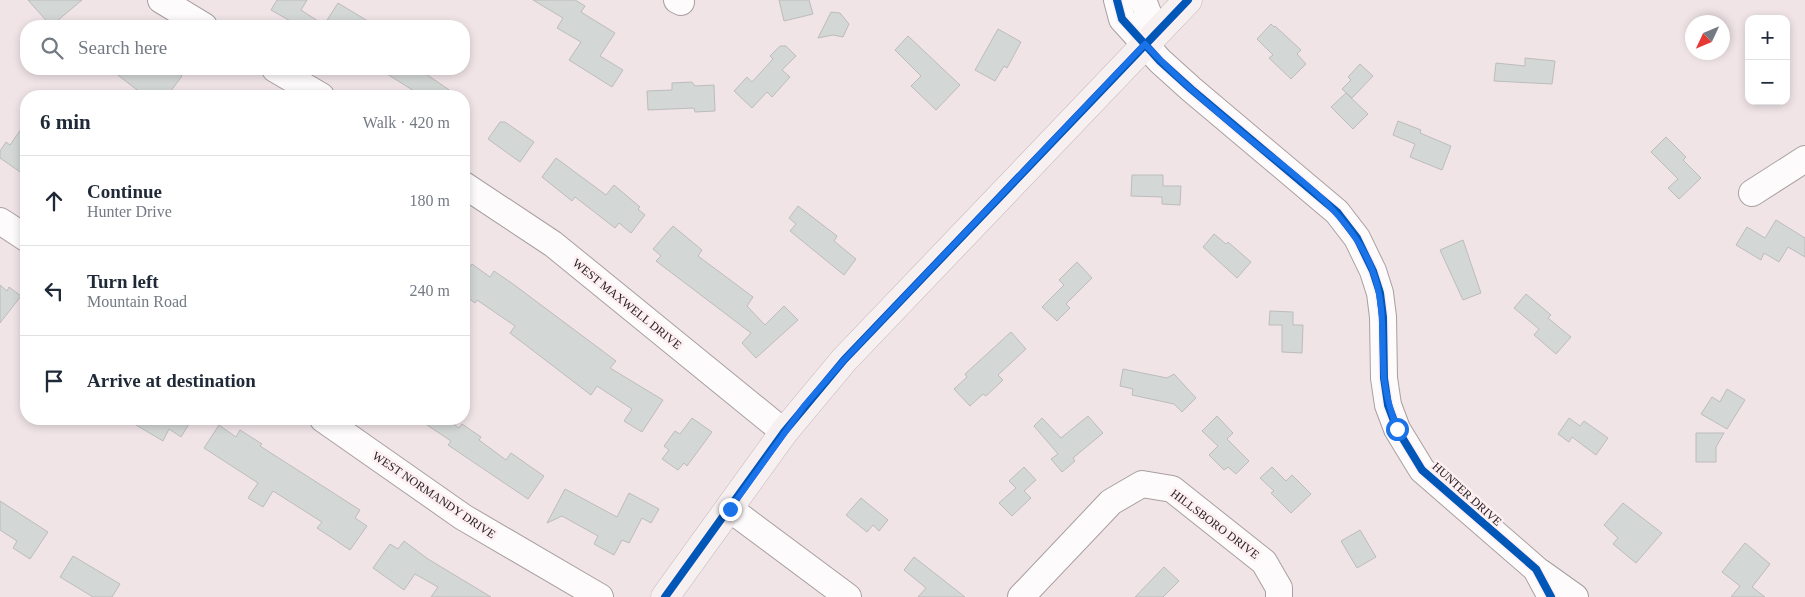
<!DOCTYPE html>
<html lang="en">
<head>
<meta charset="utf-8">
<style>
  :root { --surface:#fff; --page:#f6f6f7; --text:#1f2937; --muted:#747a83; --line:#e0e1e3 }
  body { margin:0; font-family:Georgia,serif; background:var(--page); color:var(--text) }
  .controls { position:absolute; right:15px; top:15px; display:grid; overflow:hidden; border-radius:10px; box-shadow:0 2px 8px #0003 }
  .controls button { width:45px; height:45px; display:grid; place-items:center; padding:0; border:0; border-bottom:1px solid var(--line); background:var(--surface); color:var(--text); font:25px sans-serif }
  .compass { position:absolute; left:1685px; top:15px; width:45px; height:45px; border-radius:50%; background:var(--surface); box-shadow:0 2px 8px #0003; rotate:226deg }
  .stop { position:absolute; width:15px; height:15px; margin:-11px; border:4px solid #1a73e8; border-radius:50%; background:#fff }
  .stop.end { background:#1a73e8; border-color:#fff; box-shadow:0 1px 5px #0008 }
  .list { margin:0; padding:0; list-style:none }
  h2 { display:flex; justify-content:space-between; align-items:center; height:65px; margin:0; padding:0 20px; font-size:21px }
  h2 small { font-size:16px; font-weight:400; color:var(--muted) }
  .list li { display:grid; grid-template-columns:32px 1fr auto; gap:15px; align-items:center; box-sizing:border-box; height:90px; padding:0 20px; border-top:1px solid var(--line) }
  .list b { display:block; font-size:19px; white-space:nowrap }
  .list p { margin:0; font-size:16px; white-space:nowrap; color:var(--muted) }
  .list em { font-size:16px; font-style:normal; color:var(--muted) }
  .icon { flex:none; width:28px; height:28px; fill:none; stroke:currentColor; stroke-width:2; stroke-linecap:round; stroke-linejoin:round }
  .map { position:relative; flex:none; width:1805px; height:597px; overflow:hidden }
  .search { position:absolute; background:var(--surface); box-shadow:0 2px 8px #0003; left:20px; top:20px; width:450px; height:55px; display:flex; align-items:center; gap:12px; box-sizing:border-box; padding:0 18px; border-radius:20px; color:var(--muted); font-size:19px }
  .panel { position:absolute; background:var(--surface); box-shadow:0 2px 8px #0003; left:20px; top:90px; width:450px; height:335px; border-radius:20px }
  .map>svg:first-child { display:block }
</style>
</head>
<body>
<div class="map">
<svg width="1805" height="597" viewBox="0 0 1805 597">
  <rect width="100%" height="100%" fill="#f0e4e7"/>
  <g fill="#d3d7d6" stroke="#bdbcbc">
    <path d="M28 0H82L51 26Z"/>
    <path d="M277 0H307L301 10 324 25 338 3 376 26H299L271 10Z"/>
    <path d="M533 0H575L585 6 581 12 615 33 600 56 623 70 612 87 569 60 581 42 557 28 563 18Z"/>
    <path d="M779 0H809L813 14 784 21Z"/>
    <path d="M831 12 840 13 849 24 843 37 833 35 818 38Z"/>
    <path d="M1271 24 1274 27 1275 26 1301 50 1297 54 1306 64 1291 79 1269 58 1273 55 1257 39Z"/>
    <path d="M998 29 1021 42 1007 68 1004 66 995 81 975 70Z"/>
    <path d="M908 36 960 85 936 110 911 86 921 76 895 50Z"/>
    <path d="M780 46H786L796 56 782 70 790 77 772 97 767 92 752 108 734 91 747 77 752 82 773 59 770 56Z"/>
    <path d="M1525 58 1555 61 1552 84 1494 81 1496 63 1525 66Z"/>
    <path d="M1360 64 1373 76 1352 98 1342 89 1351 80 1348 77Z"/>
    <path d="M110 69H173L182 76 167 96H145Z"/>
    <path d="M379 69H429L426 74 458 96H422Z"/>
    <path d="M692 82 695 86 714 85 715 111 695 112 694 108 648 110 647 91 672 90V83Z"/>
    <path d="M1346 93 1368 114 1353 129 1331 107Z"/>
    <path d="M1398 121 1421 130 1420 133 1451 146 1442 170 1410 157 1415 144 1393 135Z"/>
    <path d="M26 122V176L0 158V151L6 142 10 145Z"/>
    <path d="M500 122H505L534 142 520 162 488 139Z"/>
    <path d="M1666 137 1686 157 1683 160 1701 178 1679 199 1668 188 1678 179 1651 152Z"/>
    <path d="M556 158 606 195 614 185 640 207 638 209 645 215 631 233 619 223 615 228 575 197 572 201 542 177Z"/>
    <path d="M1132 175H1163V186H1181L1180 205 1162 204V197L1131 196Z"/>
    <path d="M798 206 837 236 834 241 856 259 844 275 790 231 796 224 789 218Z"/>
    <path d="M1776 220 1805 238V257L1788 247 1779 262 1764 253 1761 260 1736 245 1747 227 1765 238Z"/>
    <path d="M673 226 702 250 698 256 753 297 747 306 765 325 784 306 798 320 756 358 742 343 751 333 656 261 661 256 653 249Z"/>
    <path d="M1214 234 1226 244 1228 242 1251 262 1237 278 1203 247Z"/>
    <path d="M1463 240 1481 293 1463 300 1440 250Z"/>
    <path d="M1077 262 1092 278 1066 304 1070 308 1057 321 1042 307 1064 285 1059 280Z"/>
    <path d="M472 264 490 277 494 271 513 284 616 361 610 368 663 400 642 432 624 421 632 409 597 386 591 395 510 333 515 326 477 300 475 303 464 295V275Z"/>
    <path d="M0 285 7 291 9 287 21 296 0 323Z"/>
    <path d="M1526 294 1551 315 1548 318 1571 337 1556 354 1534 335 1539 329 1514 308Z"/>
    <path d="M1270 311 1293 312V325H1303L1302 353 1282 352V325H1269Z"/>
    <path d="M1011 332 1026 349 998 375 1003 380 986 396 983 394 970 406 954 389 967 377 965 374Z"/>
    <path d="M1123 369 1167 378 1174 374 1196 398 1182 412 1174 404 1132 395 1133 389 1120 386Z"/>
    <path d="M1727 389 1745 400 1727 429 1701 414 1712 397 1720 402Z"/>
    <path d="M1088 416 1103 433 1073 458 1075 461 1062 472 1051 459 1058 454 1034 426 1042 418 1061 438Z"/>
    <path d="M1217 416 1233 433 1227 439 1249 461 1236 474 1228 467 1224 470 1209 455 1218 446 1202 431Z"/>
    <path d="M692 418 712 432 687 466 684 463 678 470 662 459 669 450 664 446 675 431 680 434Z"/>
    <path d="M1569 418 1580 426 1584 421 1608 438 1596 455 1572 437 1569 442 1558 434Z"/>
    <path d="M126 419H192L181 437 169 429 163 441Z"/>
    <path d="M418 419H446L459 428 462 424 481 437 479 440 506 460 511 453 544 476 528 499 448 445 451 441Z"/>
    <path d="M219 425 236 437 240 430 262 444 260 446 360 510 355 518 367 526 350 550 317 528 322 522 273 491 263 507 248 498 258 483 204 448Z"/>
    <path d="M1696 433H1724L1716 447V462H1696Z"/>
    <path d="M1024 467 1036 480 1024 491 1031 498 1012 516 999 503 1016 488 1009 481Z"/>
    <path d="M1272 467 1286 481 1292 475 1311 494 1291 513 1271 493 1274 491 1260 478Z"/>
    <path d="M565 489 617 517 629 493 659 509 651 523 642 518 629 543 622 540 614 555 594 544 598 536 562 516 547 523Z"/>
    <path d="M861 498 888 520 879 531 873 525 867 532 846 515Z"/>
    <path d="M0 501 48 532 30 559 13 548 17 541 0 530Z"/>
    <path d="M1623 503 1662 533 1636 563 1613 544 1618 538 1604 525Z"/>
    <path d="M1360 530 1376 557 1357 568 1341 541Z"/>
    <path d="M404 541 428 559 491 597H431L438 587 415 574 404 590 373 568 390 544 398 549Z"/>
    <path d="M1745 543 1770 564 1752 587 1765 597H1731L1740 586 1722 572Z"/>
    <path d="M73 556 120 584 112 597H93L60 577Z"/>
    <path d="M914 557 965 597H918L926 588 904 570Z"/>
    <path d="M1164 567 1179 581 1163 597H1135Z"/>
  </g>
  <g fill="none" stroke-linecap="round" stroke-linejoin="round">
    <defs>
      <g id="minor">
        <path d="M161 0 204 26"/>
        <path d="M677 0 681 2"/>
        <path d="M1117 0 1122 19 1160 61 1191 89 1337 212 1357 238 1373 271 1380 293 1383 317 1384 378 1388 405 1397 429 1422 470 1536 569 1551 597"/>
        <path d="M1143 0 1148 13 1145 44"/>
        <path d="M275 69 321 96"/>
        <path d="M464 185 553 244 784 432"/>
        <path d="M1752 193 1805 159"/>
        <path d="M0 221 26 238"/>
        <path d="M323 419 463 517 600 597"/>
        <path d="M730 509 848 597"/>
        <path d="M1540 572 1575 597"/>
        <path d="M1021 597 1111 502 1142 484 1172 489 1264 562 1279 588V597"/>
      </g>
      <path id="major" d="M665 597 784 432 844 360 1188 0"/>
    </defs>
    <use href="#minor" stroke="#a89fa1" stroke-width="28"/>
    <use href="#major" stroke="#c5b4b8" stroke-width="29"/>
    <use href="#minor" stroke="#fdfbfb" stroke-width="26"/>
    <use href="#major" stroke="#f7f0f1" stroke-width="28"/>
    <defs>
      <g id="cycleway">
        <path d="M1117 0 1122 19 1160 61 1191 89 1337 212 1357 238 1373 271 1380 293 1383 317 1384 378 1388 405 1397 429 1422 470 1536 569 1551 597"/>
        <path d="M665 597 784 432 844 360 1188 0"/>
      </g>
    </defs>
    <use href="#cycleway" stroke="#fdeff2" stroke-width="11"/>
    <use href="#cycleway" stroke="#0057b8" stroke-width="8"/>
  </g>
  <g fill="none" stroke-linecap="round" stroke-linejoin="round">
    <path stroke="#1a73e8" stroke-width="6" d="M730 509 804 406 844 360 1145 44C1178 80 1215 110 1252 141 1298 178 1349 212 1372 269 1386 305 1381 341 1384 378 1386 396 1391 412 1397 429"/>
  </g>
  <g text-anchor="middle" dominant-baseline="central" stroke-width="5" stroke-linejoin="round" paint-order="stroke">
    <g font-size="12" fill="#292123" stroke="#fdeff2">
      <text transform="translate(627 304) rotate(39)">WEST MAXWELL DRIVE</text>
      <text transform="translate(1467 494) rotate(42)">HUNTER DRIVE</text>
      <text transform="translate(434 495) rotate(34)">WEST NORMANDY DRIVE</text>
      <text transform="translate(1215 524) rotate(37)">HILLSBORO DRIVE</text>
    </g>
  </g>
</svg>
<div class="controls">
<button>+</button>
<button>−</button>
</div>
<svg class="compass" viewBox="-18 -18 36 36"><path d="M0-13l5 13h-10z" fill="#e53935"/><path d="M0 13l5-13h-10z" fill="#747a83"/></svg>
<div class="stop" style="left:1397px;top:429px"></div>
<div class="stop end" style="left:730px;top:509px"></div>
<div class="search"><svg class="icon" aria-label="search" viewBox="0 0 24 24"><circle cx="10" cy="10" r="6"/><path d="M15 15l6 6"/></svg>Search here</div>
<section class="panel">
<h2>6 min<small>Walk · 420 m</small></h2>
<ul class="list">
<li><svg class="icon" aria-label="ahead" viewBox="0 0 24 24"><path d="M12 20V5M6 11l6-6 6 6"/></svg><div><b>Continue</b><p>Hunter Drive</p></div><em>180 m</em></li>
<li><svg class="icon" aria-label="left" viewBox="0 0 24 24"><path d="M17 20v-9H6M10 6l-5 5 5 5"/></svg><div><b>Turn left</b><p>Mountain Road</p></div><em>240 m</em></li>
<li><svg class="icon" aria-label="arrive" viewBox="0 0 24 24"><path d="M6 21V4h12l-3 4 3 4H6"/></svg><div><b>Arrive at destination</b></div></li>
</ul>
</section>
</div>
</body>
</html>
